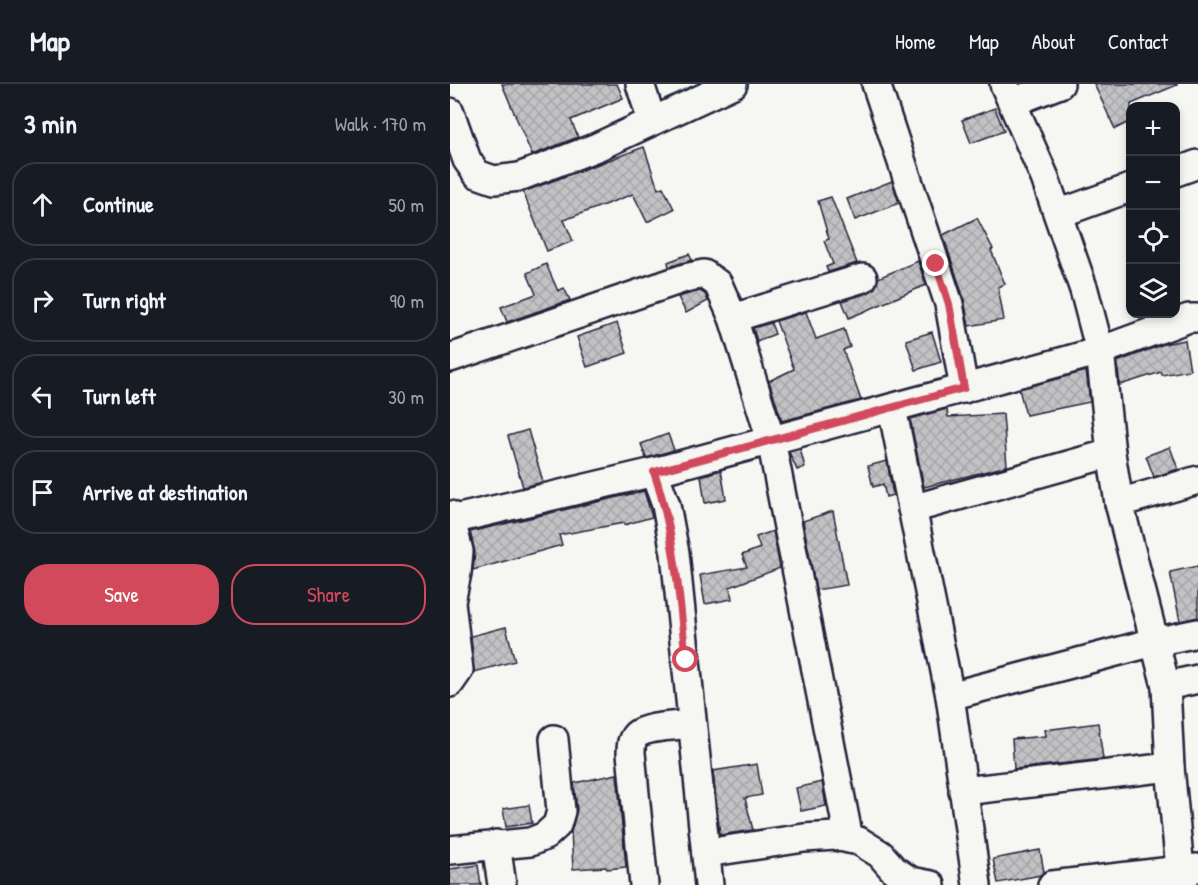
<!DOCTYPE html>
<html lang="en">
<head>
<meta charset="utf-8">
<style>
  :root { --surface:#171b24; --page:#20242c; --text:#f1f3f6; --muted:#9ea1a6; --line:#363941; --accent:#d1495b }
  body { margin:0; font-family:"Patrick Hand",sans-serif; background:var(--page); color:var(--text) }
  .controls { position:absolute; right:18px; top:18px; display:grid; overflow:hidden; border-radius:12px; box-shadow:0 3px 9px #0003 }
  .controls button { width:54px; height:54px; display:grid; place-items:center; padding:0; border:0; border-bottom:2px solid var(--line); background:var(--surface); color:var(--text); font:30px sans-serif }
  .stop { position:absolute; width:18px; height:18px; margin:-14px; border:4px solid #d1495b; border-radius:50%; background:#fff }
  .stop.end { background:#d1495b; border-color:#fff; box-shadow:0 2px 6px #0008 }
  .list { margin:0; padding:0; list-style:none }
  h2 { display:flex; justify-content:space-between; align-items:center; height:78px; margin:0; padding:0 24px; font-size:26px }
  h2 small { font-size:20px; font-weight:400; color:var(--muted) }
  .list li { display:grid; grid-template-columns:39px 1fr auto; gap:18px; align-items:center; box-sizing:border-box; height:84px; margin:0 12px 12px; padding:0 12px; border:2px solid var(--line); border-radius:24px }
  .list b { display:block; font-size:22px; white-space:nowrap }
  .list em { font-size:20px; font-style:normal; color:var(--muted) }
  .actions { display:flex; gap:12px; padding:18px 24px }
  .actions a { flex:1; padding:14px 0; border:2px solid var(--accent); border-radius:24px; text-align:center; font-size:21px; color:var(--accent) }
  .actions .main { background:var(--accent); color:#fff }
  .icon { flex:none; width:33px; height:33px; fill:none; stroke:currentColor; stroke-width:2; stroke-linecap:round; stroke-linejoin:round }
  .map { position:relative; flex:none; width:748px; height:801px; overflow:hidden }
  header { display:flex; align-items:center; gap:36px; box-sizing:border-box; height:84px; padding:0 30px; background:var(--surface); border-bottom:2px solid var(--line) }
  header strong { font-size:28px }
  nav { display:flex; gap:33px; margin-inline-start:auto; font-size:21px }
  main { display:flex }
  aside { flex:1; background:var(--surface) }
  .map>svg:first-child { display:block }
</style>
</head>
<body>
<header>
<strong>Map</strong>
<nav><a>Home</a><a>Map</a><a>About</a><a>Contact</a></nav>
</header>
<main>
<aside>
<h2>3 min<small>Walk · 170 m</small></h2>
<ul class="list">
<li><svg class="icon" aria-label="ahead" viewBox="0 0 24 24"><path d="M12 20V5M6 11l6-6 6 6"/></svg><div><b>Continue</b></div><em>50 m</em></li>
<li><svg class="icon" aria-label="right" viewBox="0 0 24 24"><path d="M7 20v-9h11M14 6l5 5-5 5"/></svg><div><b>Turn right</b></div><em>90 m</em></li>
<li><svg class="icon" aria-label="left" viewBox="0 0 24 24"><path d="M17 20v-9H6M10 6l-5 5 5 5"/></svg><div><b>Turn left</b></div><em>30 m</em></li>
<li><svg class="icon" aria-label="arrive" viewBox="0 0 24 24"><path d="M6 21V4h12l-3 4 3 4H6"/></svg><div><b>Arrive at destination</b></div></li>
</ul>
<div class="actions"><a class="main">Save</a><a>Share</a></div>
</aside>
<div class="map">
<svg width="748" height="801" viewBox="0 0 748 801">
  <defs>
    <pattern id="building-cross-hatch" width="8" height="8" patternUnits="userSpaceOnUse" patternTransform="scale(1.5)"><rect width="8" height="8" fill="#c2c2c4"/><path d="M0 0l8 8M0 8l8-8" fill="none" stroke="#a6a6a9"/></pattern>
  </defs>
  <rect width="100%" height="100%" fill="#f6f6f2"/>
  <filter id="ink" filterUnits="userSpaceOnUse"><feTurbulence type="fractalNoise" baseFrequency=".0167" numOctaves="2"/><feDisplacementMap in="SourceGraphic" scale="12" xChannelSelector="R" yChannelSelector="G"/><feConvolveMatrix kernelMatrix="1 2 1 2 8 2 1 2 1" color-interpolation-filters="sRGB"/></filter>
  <g filter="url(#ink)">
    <g fill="url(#building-cross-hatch)" stroke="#22223b" stroke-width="1.5">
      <path d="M52 0H167L173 14 121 36 128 53 82 71Z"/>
      <path d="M644 0H727V1L681 20V37L665 45Z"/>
      <path d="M545 24 554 47 521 59 512 36Z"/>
      <path d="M194 63 208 105 213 103 224 125 197 138 183 110 114 136 123 157 97 167 73 108Z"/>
      <path d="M442 97 449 119 405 136 397 115Z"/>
      <path d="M381 113 407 179 378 188 376 183 383 180 374 157 379 155 368 117Z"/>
      <path d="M527 134 543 165 541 166 555 200 548 203 554 236 519 242 514 215 493 151Z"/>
      <path d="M239 170 242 176 219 183 218 178Z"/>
      <path d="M468 177 476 201 399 234 392 217 418 209 425 204 428 194Z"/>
      <path d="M96 180 108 207 114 204 120 216 57 238 51 223 86 210 77 189Z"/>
      <path d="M250 207 255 210 258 217 236 229 228 213Z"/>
      <path d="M356 228 366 255 394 245 400 263 393 266 411 316 332 337 319 297 344 285 326 237Z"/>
      <path d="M167 239 177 269 137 283 127 253Z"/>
      <path d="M321 239 325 250 307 257 303 244Z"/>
      <path d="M482 248 491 278 466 286 456 256Z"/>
      <path d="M735 256 740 286 712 291 711 288 670 301 667 278 714 260Z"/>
      <path d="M636 287 640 318 576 331 569 305Z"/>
      <path d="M497 325 498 333 553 330 557 382 474 403 460 335Z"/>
      <path d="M78 346 93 398 73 403 58 352Z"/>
      <path d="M218 350 224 366 196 374 191 360Z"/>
      <path d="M720 363 728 385 704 393 696 372Z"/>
      <path d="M350 365 355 383 347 386 339 368Z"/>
      <path d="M437 377 443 411 436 413 433 400 423 403 418 382Z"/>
      <path d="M271 386 276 415 255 419 251 392Z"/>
      <path d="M194 407 202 433 174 441V439L109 451 112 461 23 486 25 468 20 448Z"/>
      <path d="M383 427 397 501 366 506 353 437Z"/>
      <path d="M323 447 330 484 280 503 282 515 255 520 250 491 297 483 292 471 310 464 306 453Z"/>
      <path d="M748 482V533L730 537 720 488Z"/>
      <path d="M56 543 65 577 24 588 21 552Z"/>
      <path d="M648 639 653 675 564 685 562 655 596 652 595 646Z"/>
      <path d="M307 680 312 711 295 714 303 746 270 751 263 687Z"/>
      <path d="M167 690 176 783 157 785 156 783 123 785 121 747 127 726 124 699Z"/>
      <path d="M372 698 376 722 351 727 346 704Z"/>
      <path d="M79 721 82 739 56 743 53 725Z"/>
      <path d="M590 766 594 788 591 791 548 799 543 775Z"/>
      <path d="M28 781 31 801H0V785Z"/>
    </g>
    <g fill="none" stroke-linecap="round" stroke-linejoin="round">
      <defs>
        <g id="street">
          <path d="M190 0 202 37"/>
          <path d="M426 0 499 220 514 305"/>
          <path d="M554 0 595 94 634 206 650 267 661 369 669 419 748 396"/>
          <path d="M563 18 610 0"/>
          <path d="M0 28 17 76 27 90 44 96 69 93 147 63 283 0"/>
          <path d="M726 88 748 80"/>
          <path d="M608 130 680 104"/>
          <path d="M283 234 413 194"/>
          <path d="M0 274 235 194 254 190 268 200 283 234 321 356 399 755"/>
          <path d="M442 324 500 612 527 801"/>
          <path d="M669 419 716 602 720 683 730 785 734 801"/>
          <path d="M462 425 661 369"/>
          <path d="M0 431 1 436 204 388"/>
          <path d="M0 599 9 586 1 518 7 489 9 467 1 436"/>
          <path d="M716 602 748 595"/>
          <path d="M500 612 704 558 748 549"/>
          <path d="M513 707 720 683"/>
          <path d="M46 760 52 801"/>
          <path d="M0 766 80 758 95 752 107 741 111 727 104 655"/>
          <path d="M256 769 354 754 385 752 409 757 430 770 444 786 461 797 481 801"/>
          <path d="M194 801 181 669C181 663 181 656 186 651 196 642 228 642 242 640"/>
          <path d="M259 801 225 469 216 421 204 388 607 279 650 267 739 234H748"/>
          <path d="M602 801 747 784"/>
        </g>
      </defs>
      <use href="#street" stroke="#22223b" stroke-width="32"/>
      <use href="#street" stroke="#f6f6f2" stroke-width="27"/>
    </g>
  </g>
  <g fill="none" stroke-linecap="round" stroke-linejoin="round" filter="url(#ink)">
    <path stroke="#d1495b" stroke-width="8" d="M236 576C229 512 225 450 204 388L514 304 499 220 486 180"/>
  </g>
</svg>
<div class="controls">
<button>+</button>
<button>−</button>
<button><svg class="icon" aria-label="locate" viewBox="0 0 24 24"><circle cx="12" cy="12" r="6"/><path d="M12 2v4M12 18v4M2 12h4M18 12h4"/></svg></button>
<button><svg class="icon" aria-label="layers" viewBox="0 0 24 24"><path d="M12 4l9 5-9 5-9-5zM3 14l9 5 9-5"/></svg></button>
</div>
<div class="stop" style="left:236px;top:576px"></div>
<div class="stop end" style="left:486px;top:180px"></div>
</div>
</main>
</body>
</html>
